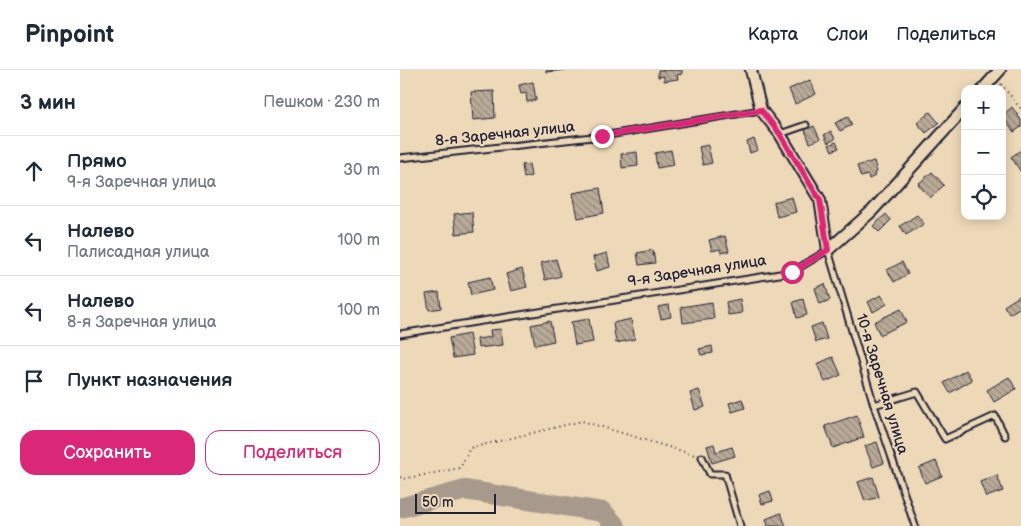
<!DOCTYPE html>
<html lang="ru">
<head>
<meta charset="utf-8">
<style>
  :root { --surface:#fff; --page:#f2f2f3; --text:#1f2937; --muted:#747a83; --line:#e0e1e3; --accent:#db2777 }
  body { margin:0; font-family:"Balsamiq Sans",sans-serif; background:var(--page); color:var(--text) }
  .controls { position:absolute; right:15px; top:15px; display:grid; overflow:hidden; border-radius:10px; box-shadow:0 2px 12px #0003 }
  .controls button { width:45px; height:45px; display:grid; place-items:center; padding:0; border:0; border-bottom:1px solid var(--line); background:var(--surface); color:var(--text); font:25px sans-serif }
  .scale { position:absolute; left:15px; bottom:12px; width:81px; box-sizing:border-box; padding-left:5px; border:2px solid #22223b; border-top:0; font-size:14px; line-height:18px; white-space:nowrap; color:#22223b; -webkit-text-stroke:4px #edd9b7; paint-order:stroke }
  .stop { position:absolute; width:15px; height:15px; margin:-11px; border:4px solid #db2777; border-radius:50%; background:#fff }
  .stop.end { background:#db2777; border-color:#fff; box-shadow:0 1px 5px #0008 }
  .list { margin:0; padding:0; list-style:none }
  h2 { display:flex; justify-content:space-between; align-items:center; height:65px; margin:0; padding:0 20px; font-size:21px }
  h2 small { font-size:16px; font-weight:400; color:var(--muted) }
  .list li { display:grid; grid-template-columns:32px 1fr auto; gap:15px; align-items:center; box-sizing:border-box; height:70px; padding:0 20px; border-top:1px solid var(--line) }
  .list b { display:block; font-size:19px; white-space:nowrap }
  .list p { margin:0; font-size:16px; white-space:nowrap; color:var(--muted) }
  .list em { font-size:16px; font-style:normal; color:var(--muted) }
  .actions { display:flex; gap:10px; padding:15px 20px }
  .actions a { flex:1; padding:11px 0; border:1px solid var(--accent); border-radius:15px; text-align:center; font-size:18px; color:var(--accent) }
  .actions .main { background:var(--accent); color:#fff }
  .icon { flex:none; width:28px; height:28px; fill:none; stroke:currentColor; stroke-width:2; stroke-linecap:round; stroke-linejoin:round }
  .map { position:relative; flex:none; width:621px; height:456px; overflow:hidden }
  header { display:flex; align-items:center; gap:30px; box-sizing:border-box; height:70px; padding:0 25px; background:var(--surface); border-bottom:1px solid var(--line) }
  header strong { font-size:24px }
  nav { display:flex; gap:28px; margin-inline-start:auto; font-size:18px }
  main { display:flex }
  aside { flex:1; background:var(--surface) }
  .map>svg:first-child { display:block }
</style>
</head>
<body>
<header>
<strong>Pinpoint</strong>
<nav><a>Карта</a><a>Слои</a><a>Поделиться</a></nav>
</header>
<main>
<aside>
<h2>3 мин<small>Пешком · 230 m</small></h2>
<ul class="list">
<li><svg class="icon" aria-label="ahead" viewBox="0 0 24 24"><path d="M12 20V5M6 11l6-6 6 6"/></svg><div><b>Прямо</b><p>9-я Заречная улица</p></div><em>30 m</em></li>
<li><svg class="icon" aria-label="left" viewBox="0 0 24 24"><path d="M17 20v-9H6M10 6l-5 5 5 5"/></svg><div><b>Налево</b><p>Палисадная улица</p></div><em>100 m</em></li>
<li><svg class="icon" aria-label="left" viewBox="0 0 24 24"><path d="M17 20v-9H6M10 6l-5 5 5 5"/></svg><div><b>Налево</b><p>8-я Заречная улица</p></div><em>100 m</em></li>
<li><svg class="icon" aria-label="arrive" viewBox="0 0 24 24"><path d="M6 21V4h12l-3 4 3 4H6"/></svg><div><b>Пункт назначения</b></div></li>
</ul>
<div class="actions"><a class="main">Сохранить</a><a>Поделиться</a></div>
</aside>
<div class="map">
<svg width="621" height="456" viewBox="0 0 621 456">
  <defs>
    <pattern id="building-back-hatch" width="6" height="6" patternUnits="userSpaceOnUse" patternTransform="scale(1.25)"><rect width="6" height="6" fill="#baab98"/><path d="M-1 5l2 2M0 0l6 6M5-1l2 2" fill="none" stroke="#978b7d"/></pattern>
  </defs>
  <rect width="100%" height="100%" fill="#edd9b7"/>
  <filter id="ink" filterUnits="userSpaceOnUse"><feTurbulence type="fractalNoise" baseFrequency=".02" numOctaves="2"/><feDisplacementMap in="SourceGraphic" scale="10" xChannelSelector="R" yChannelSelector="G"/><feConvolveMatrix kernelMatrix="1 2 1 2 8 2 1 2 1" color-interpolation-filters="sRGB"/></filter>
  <g filter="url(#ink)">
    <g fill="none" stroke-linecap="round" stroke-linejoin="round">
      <path stroke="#a79a8d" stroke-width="20" d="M0 438 65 420 203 442 216 456"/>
    </g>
    <g fill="url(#building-back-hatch)" stroke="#22223b">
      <path d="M146 0H166L146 2Z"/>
      <path d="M258 0H282V4L277 5 278 9 264 11V6L258 7Z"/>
      <path d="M410 10 416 24 395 34 389 19Z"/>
      <path d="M133 12 136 30 127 32 126 23 121 24 119 15Z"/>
      <path d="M94 21 95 48 73 50 71 22Z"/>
      <path d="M612 37 621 50V57L614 62 602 46Z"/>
      <path d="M530 42 539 53 526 63 517 53Z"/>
      <path d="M448 47 452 55 440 61 435 53Z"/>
      <path d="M414 56 420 69 410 73 405 60Z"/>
      <path d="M431 61 435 69 428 73 424 65Z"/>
      <path d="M354 69 358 80 350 83 347 72Z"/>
      <path d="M436 72 439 78 432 81 429 75Z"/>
      <path d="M308 75 312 93 303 95 299 77Z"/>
      <path d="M271 80 274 95 257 98 255 83Z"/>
      <path d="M621 80V102L611 87Z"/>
      <path d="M237 82 238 96 222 98 221 84Z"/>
      <path d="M474 91 477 102 474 103 475 106 469 109 468 105 461 107 457 96Z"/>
      <path d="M129 94 131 106 124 108 122 95Z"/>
      <path d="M532 102 544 115 530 128 518 114Z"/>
      <path d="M200 118 204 143 178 148 173 123Z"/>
      <path d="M392 127 396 142 377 147 374 132Z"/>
      <path d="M72 142 74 162 56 164 54 144Z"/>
      <path d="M486 144 491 150 479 162 473 156Z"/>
      <path d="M517 145 524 154 506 165 500 156Z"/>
      <path d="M325 166 329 181 321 183 320 179 312 181 309 170Z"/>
      <path d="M253 180 255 193 239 195 237 183Z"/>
      <path d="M207 183 210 197 197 201 193 187Z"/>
      <path d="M156 189 161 206 145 210 141 193Z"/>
      <path d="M502 192 508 204 494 212 487 200Z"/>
      <path d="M122 199 127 217 111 221 106 204Z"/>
      <path d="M90 207 93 220 71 225 68 212Z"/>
      <path d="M425 214 430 230 420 234 415 218Z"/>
      <path d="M39 222 41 238 29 240 26 224Z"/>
      <path d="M481 225 487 234 473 242 468 232Z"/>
      <path d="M621 225V237L609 244 604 236Z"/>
      <path d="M340 229 342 243 328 245 326 232Z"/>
      <path d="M403 229 407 245 397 248 393 232Z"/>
      <path d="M312 232 314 249 283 253 281 237Z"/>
      <path d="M269 235 271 247 261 249 258 237Z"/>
      <path d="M501 239 507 252 480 265 474 252Z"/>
      <path d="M189 249 193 272 175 275 171 252Z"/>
      <path d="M231 249 235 269 216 273 213 253Z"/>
      <path d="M150 251 154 271 135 275 131 255Z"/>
      <path d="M422 253 427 269 416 272 411 257Z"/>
      <path d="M101 259 103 275 78 278 77 269 91 267 90 260Z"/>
      <path d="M69 264 73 285 53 288 49 268Z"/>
      <path d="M312 276 313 283 301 285 299 279Z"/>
      <path d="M433 287 441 305 425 312 417 294Z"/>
      <path d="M566 300 572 310 550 323 544 313Z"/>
      <path d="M609 307 616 319 594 332 587 320Z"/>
      <path d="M299 320 305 337 295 340 290 323Z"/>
      <path d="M342 329 345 338 332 342 329 333Z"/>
      <path d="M457 345 464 367 433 378 425 356Z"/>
      <path d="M477 372 484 393 473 397 465 376Z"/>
      <path d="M314 374 316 382 332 377 335 386 312 393 307 376Z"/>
      <path d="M536 391 542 406 525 413 519 398Z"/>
      <path d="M597 405 603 421 586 427 580 412Z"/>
      <path d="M473 407 479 427 465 431 458 412Z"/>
      <path d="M370 421 373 431 362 434 359 425Z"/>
      <path d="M381 443 386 456H368L366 449Z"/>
    </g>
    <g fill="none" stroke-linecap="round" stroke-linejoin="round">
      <defs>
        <g id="service">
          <path d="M380 64 406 55"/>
          <path d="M0 88 202 66 361 40"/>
          <path d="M0 264 392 202 428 180 474 335 515 456"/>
          <path d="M474 335 517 322 545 369 595 346 605 366"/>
          <path d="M302 387 310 404H325L340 456"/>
        </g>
        <g id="minor">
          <path d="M351 0 361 40 380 64 420 130 428 180"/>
          <path d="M583 19 600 0"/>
          <path d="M428 180 472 141 565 38"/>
        </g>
      </defs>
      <use href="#service" stroke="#22223b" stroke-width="9"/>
      <use href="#minor" stroke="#22223b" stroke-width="14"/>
      <g stroke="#22223b" stroke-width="2" stroke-dasharray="1 4" stroke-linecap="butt">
        <path d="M601 14 621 39"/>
        <path d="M0 407 3 409 60 398 70 378 182 351 295 385"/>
      </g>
      <use href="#service" stroke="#edd9b7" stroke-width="5"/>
      <use href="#minor" stroke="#edd9b7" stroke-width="10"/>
    </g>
  </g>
  <g fill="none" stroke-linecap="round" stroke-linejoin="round" filter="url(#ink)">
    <path stroke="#db2777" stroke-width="6" d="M202 66 361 40 380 64 420 130 428 180 392 202"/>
  </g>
  <g text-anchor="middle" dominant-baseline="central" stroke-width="4.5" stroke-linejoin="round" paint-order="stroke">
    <g font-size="15" fill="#22223b" stroke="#edd9b7">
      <text transform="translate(105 64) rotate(-6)">8-я Заречная улица</text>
      <text transform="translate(297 201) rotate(-9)">9-я Заречная улица</text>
      <text transform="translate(482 314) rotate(73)">10-я Заречная улица</text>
    </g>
  </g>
</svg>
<div class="controls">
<button>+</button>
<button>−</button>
<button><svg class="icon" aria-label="locate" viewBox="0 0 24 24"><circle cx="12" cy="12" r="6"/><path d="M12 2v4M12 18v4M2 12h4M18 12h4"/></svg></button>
</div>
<div class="scale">50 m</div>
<div class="stop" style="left:392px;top:202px"></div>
<div class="stop end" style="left:202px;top:66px"></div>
</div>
</main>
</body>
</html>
